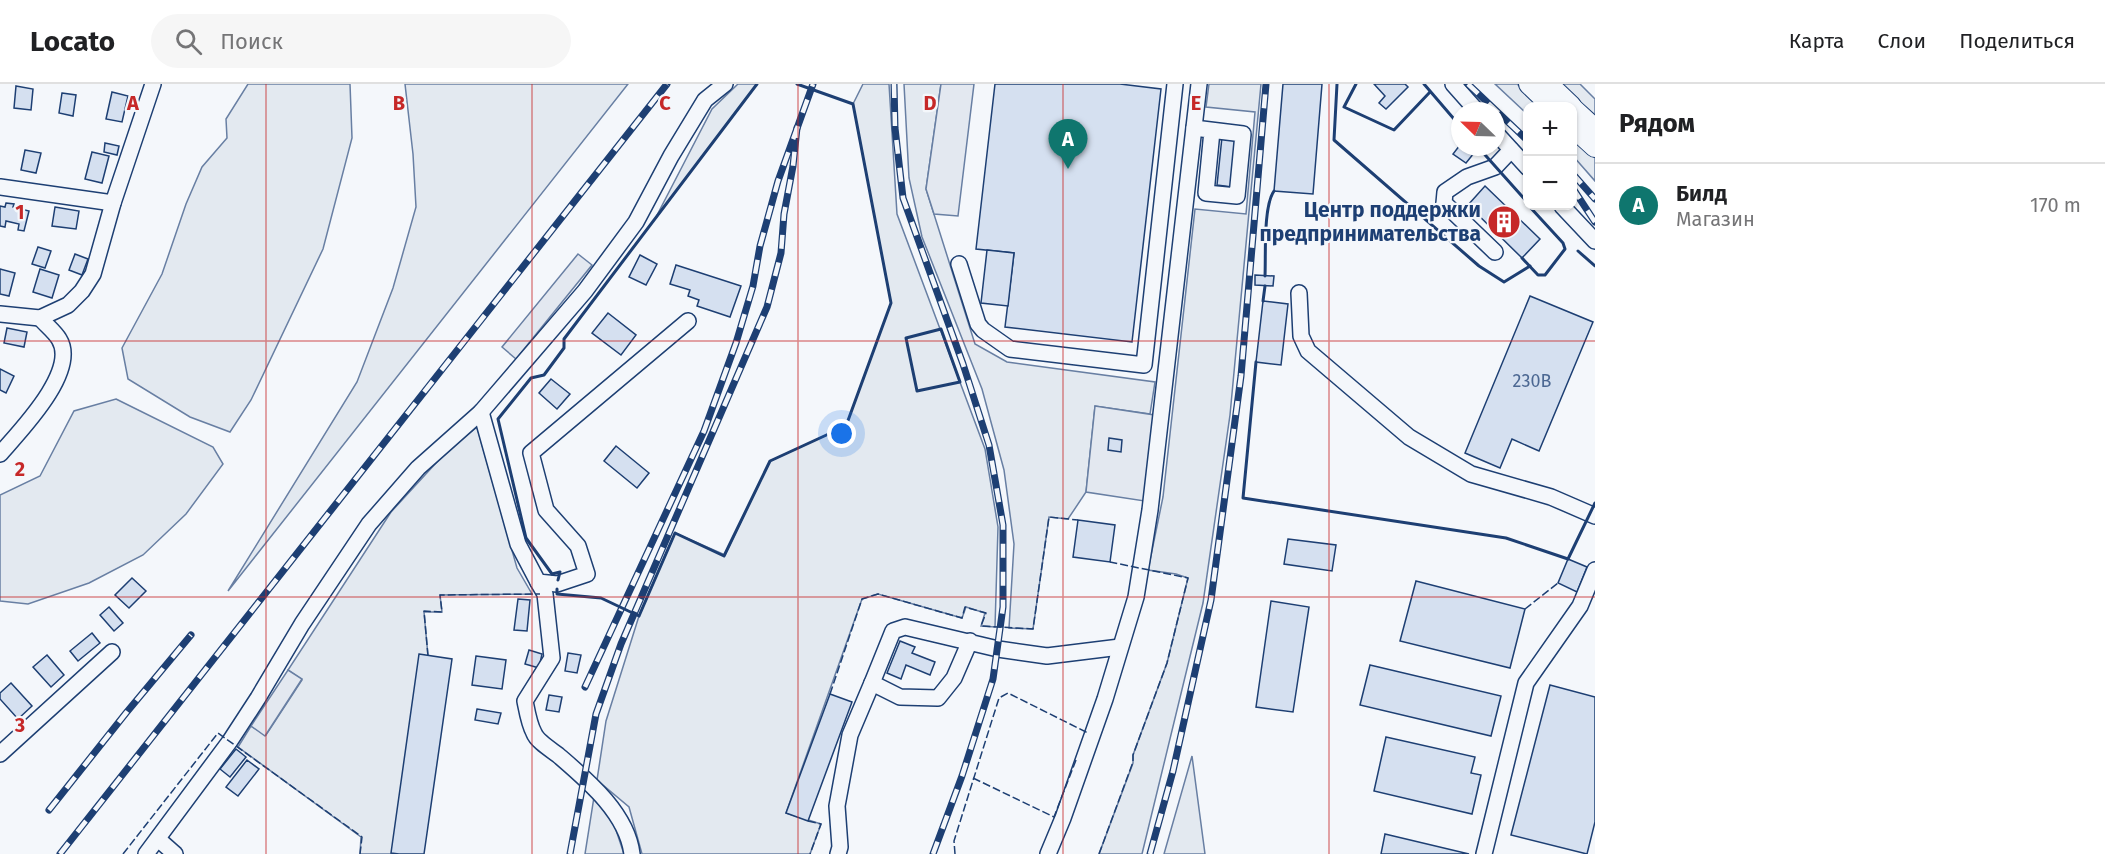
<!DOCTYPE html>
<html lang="ru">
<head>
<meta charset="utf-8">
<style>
  :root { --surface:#fff; --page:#f6f6f6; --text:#202124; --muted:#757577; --line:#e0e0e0; --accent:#0f766e }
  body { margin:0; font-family:"Fira Sans",sans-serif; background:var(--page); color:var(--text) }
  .controls { position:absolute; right:18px; top:18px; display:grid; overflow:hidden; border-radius:12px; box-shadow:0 2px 4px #0004 }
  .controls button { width:54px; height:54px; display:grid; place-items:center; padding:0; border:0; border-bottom:2px solid var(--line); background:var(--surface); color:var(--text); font:30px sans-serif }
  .compass { position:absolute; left:1451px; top:18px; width:54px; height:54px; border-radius:50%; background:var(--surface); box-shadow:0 2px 4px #0004; rotate:293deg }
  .you { position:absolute; left:842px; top:350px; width:21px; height:21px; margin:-15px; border:4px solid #fff; border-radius:50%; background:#1a73e8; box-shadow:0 0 0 9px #1a73e833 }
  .badge { display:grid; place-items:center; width:39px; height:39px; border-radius:50%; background:var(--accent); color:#fff; font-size:20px; font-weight:700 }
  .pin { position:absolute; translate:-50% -50px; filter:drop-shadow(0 2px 3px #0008) }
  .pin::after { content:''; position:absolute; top:32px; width:21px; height:18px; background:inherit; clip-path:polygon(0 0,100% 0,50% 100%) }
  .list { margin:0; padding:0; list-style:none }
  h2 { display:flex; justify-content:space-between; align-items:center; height:78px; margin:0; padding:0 24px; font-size:26px }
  h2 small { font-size:20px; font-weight:400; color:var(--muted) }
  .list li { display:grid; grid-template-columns:39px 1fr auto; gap:18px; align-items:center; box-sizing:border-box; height:84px; padding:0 24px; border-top:2px solid var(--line) }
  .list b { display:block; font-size:22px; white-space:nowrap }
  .list p { margin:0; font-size:20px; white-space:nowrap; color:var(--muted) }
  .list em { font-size:20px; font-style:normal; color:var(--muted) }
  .icon { flex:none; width:33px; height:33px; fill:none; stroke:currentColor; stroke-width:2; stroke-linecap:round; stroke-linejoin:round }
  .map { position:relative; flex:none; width:1595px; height:770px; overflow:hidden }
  header { display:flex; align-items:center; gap:36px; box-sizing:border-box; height:84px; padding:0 30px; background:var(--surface); border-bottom:2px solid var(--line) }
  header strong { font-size:28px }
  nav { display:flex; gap:33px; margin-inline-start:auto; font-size:21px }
  .search { width:420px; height:54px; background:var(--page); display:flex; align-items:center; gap:15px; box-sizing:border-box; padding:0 21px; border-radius:33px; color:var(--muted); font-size:22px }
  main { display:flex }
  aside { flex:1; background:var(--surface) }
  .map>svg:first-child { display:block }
</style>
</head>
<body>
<header>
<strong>Locato</strong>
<div class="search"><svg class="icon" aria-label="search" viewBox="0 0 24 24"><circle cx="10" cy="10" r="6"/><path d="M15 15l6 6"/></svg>Поиск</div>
<nav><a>Карта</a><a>Слои</a><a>Поделиться</a></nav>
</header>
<main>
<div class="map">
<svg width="1595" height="770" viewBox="0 0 1595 770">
  <rect width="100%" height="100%" fill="#f4f7fb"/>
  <g fill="#e3e9f0" stroke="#687fa3" stroke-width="1.5">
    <path d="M248 0H350L352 54 323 165 251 316 230 348 190 333 128 295 122 264 162 190 186 120 202 83 227 54 226 35Z"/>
    <path d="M405 0H628L228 507 357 298 393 204 416 123 413 70Z"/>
    <path d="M738 0H757L655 135 712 25Z"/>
    <path d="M863 0H889L897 130 985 365 998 443 995 543 981 542 985 529 966 523 962 534 878 510 862 515 786 729 821 740 810 770H642L629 723 597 696 606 637 639 532 675 449 725 471 770 377 846 342 891 219 853 20Z"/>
    <path d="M904 0H941L926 105 975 260 1007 278 1155 298 1150 330 1095 322 1086 408 1068 435 1049 433 1033 545 1009 544 1014 460 1004 386 982 305 922 153 909 94Z"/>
    <path d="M1209 0H1261L1230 331 1203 519 1142 770H1099L1133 679V671L1167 579 1188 494 1176 490 1148 486 1163 413 1195 125 1246 130 1255 28 1206 23Z"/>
    <path d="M1495 0H1517L1541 22H1528L1527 30Z"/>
    <path d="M1554 0H1580L1595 15V40Z"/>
    <path d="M1572 53 1595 74V97L1573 72Z"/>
    <path d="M116 315 213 363 223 380 186 430 143 471 89 499 28 520 0 517V411L40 392 74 327Z"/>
    <path d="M477 343 517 484 532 510 440 511 442 528H424L428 572 392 769 399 770H360L361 753 238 663 251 642 266 651 302 596 288 586 391 428 447 367Z"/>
    <path d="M1192 672 1205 770H1164Z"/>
    <path d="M594 713 613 737 624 770H585Z"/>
  </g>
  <g fill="#e3e8f0" stroke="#687fa3" stroke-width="1.5">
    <path d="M941 0H974L958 132 934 130 926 105Z"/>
    <path d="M578 170 592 181 516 275 502 263Z"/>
    <path d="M1095 322 1161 332 1151 418 1086 408Z"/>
    <path d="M288 586 302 595 265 652 251 642Z"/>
  </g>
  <g fill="#d5e0f0" stroke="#1d3f73" stroke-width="1.5">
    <path d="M995 0H1120L1161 5 1132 258 1005 243 1014 169 976 165Z"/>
    <path d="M1283 0H1322L1313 110 1274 107Z"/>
    <path d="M1405 0 1408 3 1386 25 1379 19 1385 12 1374 0Z"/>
    <path d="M16 2 33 5 31 26 14 24Z"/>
    <path d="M112 8 128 12 122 38 106 35Z"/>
    <path d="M62 9 76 11 73 32 59 29Z"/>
    <path d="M1222 53 1237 54 1232 103 1217 101Z"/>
    <path d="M105 59 119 62 117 71 104 68Z"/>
    <path d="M1460 61V63H1467L1474 69 1466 79 1453 70Z"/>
    <path d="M25 66 41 69 36 89 21 86Z"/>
    <path d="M92 68 109 72 102 99 85 95Z"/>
    <path d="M1485 102 1540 155 1522 174 1468 121Z"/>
    <path d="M6 119 14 120 13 123 29 127 24 147 18 146 19 140 6 137 5 143 0 142V122L5 123Z"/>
    <path d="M55 123 79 127 76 145 52 142Z"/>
    <path d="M38 163 51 167 45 184 32 180Z"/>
    <path d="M987 166 1014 169 1008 222 981 219Z"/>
    <path d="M75 170 88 175 82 191 69 186Z"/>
    <path d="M640 171 657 180 646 201 629 193Z"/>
    <path d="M676 181 741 202 730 233 697 222 699 216 688 212 690 206 670 200Z"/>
    <path d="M0 185 15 189 9 212 0 210Z"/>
    <path d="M40 185 59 191 52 214 33 208Z"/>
    <path d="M1255 191 1274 192 1273 202 1255 201Z"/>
    <path d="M1530 212 1593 238 1539 367 1512 355 1500 384 1465 369Z"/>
    <path d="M1263 217 1288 220 1281 281 1256 278Z"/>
    <path d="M608 229 636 251 621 271 592 249Z"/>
    <path d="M7 244 27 248 24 263 4 259Z"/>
    <path d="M0 285 14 292 6 309 0 306Z"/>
    <path d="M551 295 570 310 557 325 539 309Z"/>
    <path d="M1109 354 1122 356 1121 368 1108 366Z"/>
    <path d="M616 362 649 389 637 404 604 377Z"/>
    <path d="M1078 436 1115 441 1110 478 1073 473Z"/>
    <path d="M1288 455 1336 461 1332 487 1284 480Z"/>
    <path d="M1568 475 1587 483 1577 508 1558 499Z"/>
    <path d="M132 494 146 507 129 524 115 511Z"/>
    <path d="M1416 497 1525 525 1510 584 1400 557Z"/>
    <path d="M518 515 530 516 527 547 514 546Z"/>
    <path d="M1271 517 1309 523 1293 628 1256 623Z"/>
    <path d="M109 523 123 539 114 547 100 531Z"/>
    <path d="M92 549 100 559 78 577 70 567Z"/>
    <path d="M900 557 915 563 912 569 935 578 930 591 906 581 901 595 887 589Z"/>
    <path d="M529 566 542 570 539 584 525 580Z"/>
    <path d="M568 569 581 571 577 589 565 587Z"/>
    <path d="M419 570 452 575 424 770H399L391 769Z"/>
    <path d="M47 571 64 591 51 603 33 583Z"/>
    <path d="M476 572 506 576 502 605 472 601Z"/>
    <path d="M1370 581 1501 612 1491 652 1360 621Z"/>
    <path d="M11 599 32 622 18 635 0 615V609Z"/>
    <path d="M1550 601 1595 613V738L1587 770 1511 751Z"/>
    <path d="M830 610 852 618 808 737 786 729Z"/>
    <path d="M549 611 562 613 559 628 546 626Z"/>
    <path d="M477 625 501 629 498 640 475 636Z"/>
    <path d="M1386 653 1475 673 1471 689 1481 691 1472 730 1374 707Z"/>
    <path d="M236 665 246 673 230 693 220 685Z"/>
    <path d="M247 676 259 685 238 712 226 703Z"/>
    <path d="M1385 750 1469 770H1381Z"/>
  </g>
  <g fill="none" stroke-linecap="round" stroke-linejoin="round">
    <defs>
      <g id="minor">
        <path d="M1453 0 1477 27"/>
        <path d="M1194 44 1243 50 1237 112 1206 109 1212 47"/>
        <path d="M1496 49 1528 84"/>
        <path d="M0 103 113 119"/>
        <path d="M1562 122 1595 157"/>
        <path d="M1495 168 1444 119 1445 108 1467 93 1495 83 1511 66"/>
        <path d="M959 180 978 240 983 246 1010 265 1144 281 1175 0"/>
        <path d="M1299 209 1301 252 1308 267 1409 353 1471 390 1551 413 1595 432"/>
        <path d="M0 230 40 234 68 221 82 207 93 190 113 119 153 0"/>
        <path d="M481 328 518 460 538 498 557 500 587 490 578 462 546 426 531 369 688 237"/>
        <path d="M0 370C20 347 79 287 59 255 55 248 46 241 40 234"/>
        <path d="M538 498 545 510 552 574 525 617C527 627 529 640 534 649 537 657 550 665 558 671 587 696 627 729 632 770"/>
        <path d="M970 557 954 594 938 614 900 613 872 599 893 547 905 543 998 565 1047 572 1120 563"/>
        <path d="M0 670 112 568"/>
        <path d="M158 755 175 770"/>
        <path d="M146 770 230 657 258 614 302 540 369 440 418 384 481 328 585 207 636 138 671 72 705 16 725 0"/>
        <path d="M838 770 840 763 837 722 850 651 872 599"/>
        <path d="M1048 770 1063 734 1105 615 1136 513 1150 426 1199 0"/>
        <path d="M1484 770 1526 599 1580 522 1595 486"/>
      </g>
      <g id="major">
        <path d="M1529 0 1552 22"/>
        <path d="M1548 0 1571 22"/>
        <path d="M1572 24 1595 45"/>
        <path d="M1572 42 1595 63"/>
      </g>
    </defs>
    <use href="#minor" stroke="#1d3f73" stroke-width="18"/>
    <use href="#major" stroke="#1d3f73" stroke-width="22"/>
    <use href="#minor" stroke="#f4f7fb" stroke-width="15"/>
    <use href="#major" stroke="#f4f7fb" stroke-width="20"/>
    <defs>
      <g id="rail">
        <path d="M894 0 895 44 903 114 963 280 989 361 1003 441V523L993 595 962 692 933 770"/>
        <path d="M1468 0 1528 57"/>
        <path d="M1572 89 1595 115"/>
        <path d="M1572 103 1595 138"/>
        <path d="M585 603 704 347 736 259 753 202 760 162 778 97 813 0"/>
        <path d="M49 726 126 629 191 551"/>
        <path d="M60 770 667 0"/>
        <path d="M570 770 596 630 621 560 767 223 781 169 784 130 793 82 797 44"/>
        <path d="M1150 770 1173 687 1211 516 1241 292 1266 0"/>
      </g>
    </defs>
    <use href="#rail" stroke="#1d3f73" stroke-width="7"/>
    <use href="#rail" stroke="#f4f7fb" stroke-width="4.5" stroke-dasharray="14" stroke-linecap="butt"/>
    <g stroke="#1d3f73" stroke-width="1.5" stroke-dasharray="8 3" stroke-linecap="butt">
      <path d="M1525 525 1558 499"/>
      <path d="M428 572 424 527 442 528 440 511 540 510"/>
      <path d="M830 610 862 515 878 510 962 534 965 523 986 529 981 542 1033 545 1049 433 1078 436"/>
      <path d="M973 694 1054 733 1076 676"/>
      <path d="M808 737 821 740 810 770"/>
      <path d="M123 770 218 649 362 753 360 770"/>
      <path d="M955 770 954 757 999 614 1008 609 1086 648 1085 651"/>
      <path d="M1099 770 1133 678V671L1167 579 1188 494 1110 478"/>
    </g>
    <g stroke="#1d3f73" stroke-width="3">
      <path d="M1337 0 1334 56 1479 182 1504 198 1530 182"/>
      <path d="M1356 0 1344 23 1394 46 1430 8"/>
      <path d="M1424 0 1460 42"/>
      <path d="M1478 63 1528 119"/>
      <path d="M1578 167 1595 182"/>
      <path d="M1522 174 1538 191H1545L1565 165 1563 159 1529 122"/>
      <path d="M1265 192C1266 171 1263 123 1274 107"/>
      <path d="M1263 217 1265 202"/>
      <path d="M941 245 960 298 917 307 906 254Z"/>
      <path d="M1256 278 1243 414 1506 454 1568 475 1595 419"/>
      <path d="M558 496 560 488 552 490 526 454 498 335 531 294 544 291 564 264V255L757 0"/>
      <path d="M557 505V510L601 514 639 532 675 449 724 472 770 377 846 342 891 219 853 20 797 0"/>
    </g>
  </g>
  <path fill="none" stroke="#c62828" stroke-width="1.5" stroke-opacity="0.55" d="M266 0V770M532 0V770M798 0V770M1063 0V770M1329 0V770M0 257H1595M0 513H1595"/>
  <defs>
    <symbol id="building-disc" viewBox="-11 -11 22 22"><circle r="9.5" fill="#c62828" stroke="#f4f7fb"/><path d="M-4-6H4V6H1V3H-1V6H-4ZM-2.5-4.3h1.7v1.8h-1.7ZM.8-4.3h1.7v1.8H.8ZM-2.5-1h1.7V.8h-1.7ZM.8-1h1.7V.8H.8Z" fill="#fff"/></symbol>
  </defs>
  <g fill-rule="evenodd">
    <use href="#building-disc" x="1485" y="119" width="38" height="38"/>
  </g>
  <g text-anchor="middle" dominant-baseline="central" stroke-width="4.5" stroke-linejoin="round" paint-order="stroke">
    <g font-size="18" fill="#4b6792">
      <text x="1532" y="297">230В</text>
    </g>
    <g font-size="21" font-weight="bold" fill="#1d3f73" stroke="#f4f7fb" text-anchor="end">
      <text x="1481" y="126">Центр поддержки<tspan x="1481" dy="24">предпринимательства</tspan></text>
    </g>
  </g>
  <g font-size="20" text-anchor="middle" font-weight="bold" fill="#c62828" stroke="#f4f7fb" stroke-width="4.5" stroke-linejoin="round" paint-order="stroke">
    <text x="133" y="26">A</text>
    <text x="399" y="26">B</text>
    <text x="665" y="26">C</text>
    <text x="930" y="26">D</text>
    <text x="1196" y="26">E</text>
    <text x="20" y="135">1</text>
    <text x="20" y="392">2</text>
    <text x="20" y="648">3</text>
  </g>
</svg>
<div class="controls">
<button>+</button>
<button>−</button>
</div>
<svg class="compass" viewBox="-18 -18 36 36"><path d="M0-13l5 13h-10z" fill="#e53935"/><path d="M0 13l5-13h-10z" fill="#757577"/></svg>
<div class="you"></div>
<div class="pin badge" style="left:1068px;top:85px">A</div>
</div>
<aside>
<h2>Рядом<small></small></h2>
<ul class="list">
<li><span class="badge">A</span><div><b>Билд</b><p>Магазин</p></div><em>170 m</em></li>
</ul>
</aside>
</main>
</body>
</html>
